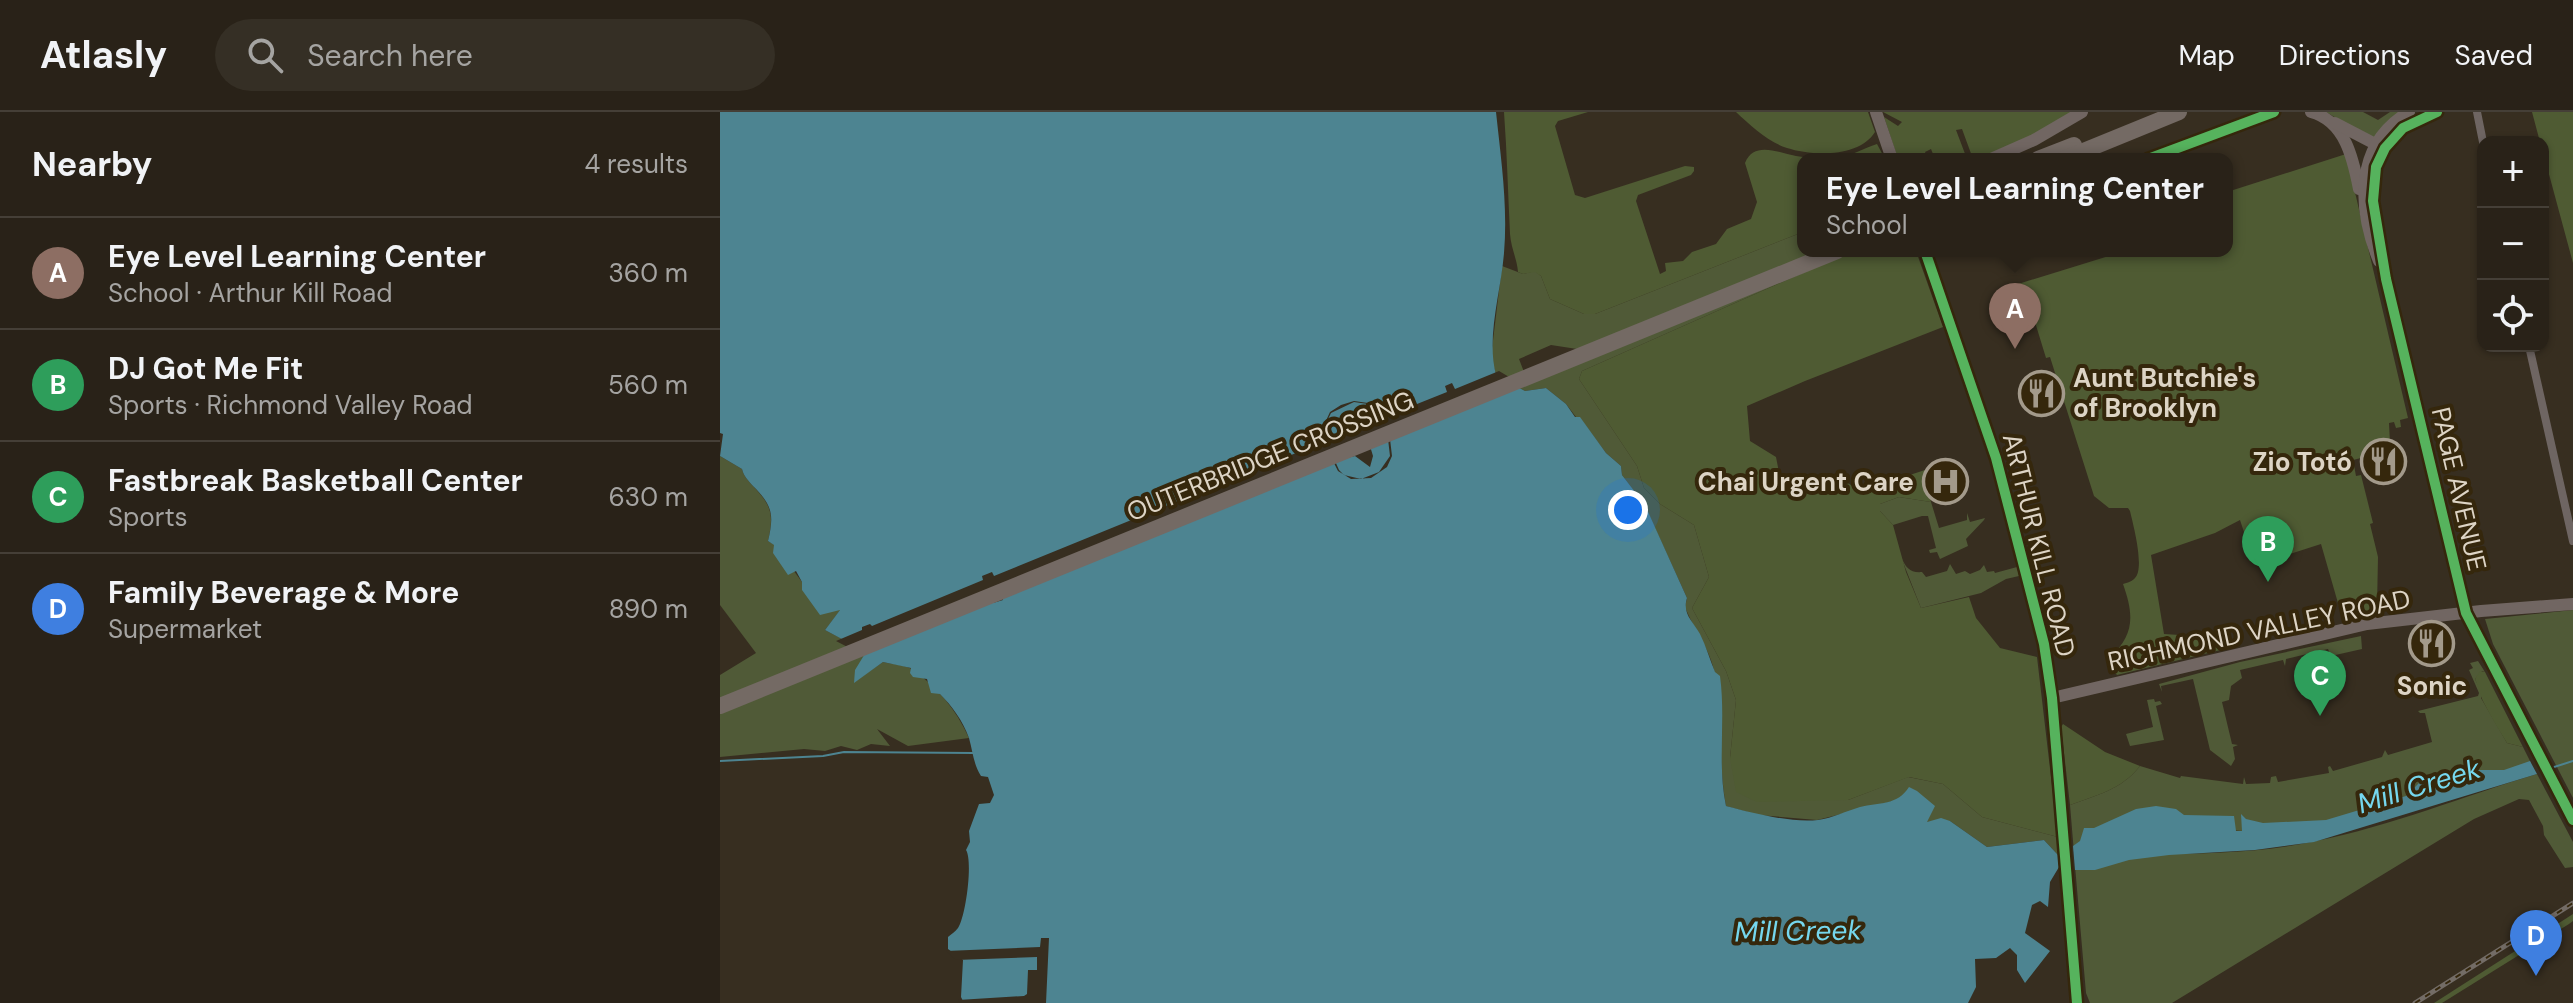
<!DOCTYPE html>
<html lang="en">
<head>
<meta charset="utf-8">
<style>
  :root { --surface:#292218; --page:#352f25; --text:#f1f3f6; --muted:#a5a4a2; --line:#453f37; --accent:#a39a8b }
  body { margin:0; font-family:"DM Sans",sans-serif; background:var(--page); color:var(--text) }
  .controls { position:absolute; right:24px; top:24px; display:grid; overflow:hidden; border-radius:16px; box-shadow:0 2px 6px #0004 }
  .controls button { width:72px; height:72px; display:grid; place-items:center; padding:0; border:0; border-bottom:2px solid var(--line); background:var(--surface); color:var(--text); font:40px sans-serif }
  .you { position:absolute; left:908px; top:398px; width:28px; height:28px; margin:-20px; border:6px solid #fff; border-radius:50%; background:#1a73e8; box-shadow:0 0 0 12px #1a73e833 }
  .badge { display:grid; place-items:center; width:52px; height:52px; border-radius:50%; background:var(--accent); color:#fff; font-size:26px; font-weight:700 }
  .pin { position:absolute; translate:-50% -66px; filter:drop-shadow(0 2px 4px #0008) }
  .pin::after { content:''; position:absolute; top:42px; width:28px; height:24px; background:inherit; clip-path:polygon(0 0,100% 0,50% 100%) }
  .popup { position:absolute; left:1077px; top:41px; width:436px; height:104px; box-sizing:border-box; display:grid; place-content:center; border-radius:16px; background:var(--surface); filter:drop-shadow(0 2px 6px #0005); font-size:26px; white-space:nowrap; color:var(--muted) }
  .popup b { font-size:30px; color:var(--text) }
  .popup::after { content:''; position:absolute; left:50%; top:100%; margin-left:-16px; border:16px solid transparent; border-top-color:var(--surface) }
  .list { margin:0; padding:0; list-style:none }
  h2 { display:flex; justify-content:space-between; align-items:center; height:104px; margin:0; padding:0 32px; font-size:34px }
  h2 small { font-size:26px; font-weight:400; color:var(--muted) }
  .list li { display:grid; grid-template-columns:52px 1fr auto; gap:24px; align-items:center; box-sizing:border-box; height:112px; padding:0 32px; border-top:2px solid var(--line) }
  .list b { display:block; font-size:30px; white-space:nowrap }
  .list p { margin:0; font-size:26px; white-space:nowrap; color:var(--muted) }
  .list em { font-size:26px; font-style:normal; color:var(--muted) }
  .icon { flex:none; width:44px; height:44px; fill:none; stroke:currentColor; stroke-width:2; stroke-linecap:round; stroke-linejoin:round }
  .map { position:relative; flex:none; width:1853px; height:891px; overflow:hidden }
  header { display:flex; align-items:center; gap:48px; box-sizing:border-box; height:112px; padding:0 40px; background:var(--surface); border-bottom:2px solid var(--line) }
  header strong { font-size:38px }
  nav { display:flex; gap:44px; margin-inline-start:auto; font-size:28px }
  .search { width:560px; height:72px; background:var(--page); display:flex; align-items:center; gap:20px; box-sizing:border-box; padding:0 28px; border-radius:44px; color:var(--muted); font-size:30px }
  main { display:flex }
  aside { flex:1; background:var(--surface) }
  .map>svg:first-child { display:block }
</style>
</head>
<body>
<header>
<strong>Atlasly</strong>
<div class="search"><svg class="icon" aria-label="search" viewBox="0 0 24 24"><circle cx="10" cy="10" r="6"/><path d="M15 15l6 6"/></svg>Search here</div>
<nav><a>Map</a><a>Directions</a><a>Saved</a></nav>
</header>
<main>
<aside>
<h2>Nearby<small>4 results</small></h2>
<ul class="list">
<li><span class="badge" style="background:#8d6e63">A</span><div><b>Eye Level Learning Center</b><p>School · Arthur Kill Road</p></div><em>360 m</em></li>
<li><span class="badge" style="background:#2e9e5b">B</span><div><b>DJ Got Me Fit</b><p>Sports · Richmond Valley Road</p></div><em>560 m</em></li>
<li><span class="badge" style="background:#2e9e5b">C</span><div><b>Fastbreak Basketball Center</b><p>Sports</p></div><em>630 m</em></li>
<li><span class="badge" style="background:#3f7fe0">D</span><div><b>Family Beverage &amp; More</b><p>Supermarket</p></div><em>890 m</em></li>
</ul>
</aside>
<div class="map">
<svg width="1853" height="891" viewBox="0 0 1853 891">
  <rect width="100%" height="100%" fill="#372e20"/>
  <g fill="#505a37" fill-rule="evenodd">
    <path d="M1606 0H1643L1658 8 1670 0H1680L1655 25 1650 26Z"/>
    <path d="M1083 120V139H1132L862 259 859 267 917 354 924 376 940 392 974 413 989 465 972 496 1006 559 1016 588 1010 646 1128 688 1188 665 1223 672 1262 705 1338 725V743L1324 728 1267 735 1230 709 1206 710 1183 684 1174 689 1097 708 1038 703 1006 694C998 651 1003 607 995 563 991 538 974 518 965 495L967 486 925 394 902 363 901 354 886 341 860 306 856 305 846 292 826 276 805 279 776 263 771 245 782 154 803 162 815 159 821 164 830 187 864 202H875ZM831 233 857 237 804 260 799 247Z"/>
    <path d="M0 344 22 357C24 365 28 368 33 374 52 394 54 403 48 429L55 433 82 470 121 497 105 518 147 540 134 570 163 550C171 552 187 553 193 558 217 575 236 597 249 626L188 634 157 617 170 634 151 632 137 638 121 634 105 639 84 637 0 645V563L36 541 0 493Z"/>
    <path d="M1179 385 1211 390 1219 416 1247 408V401L1250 410 1265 406 1264 408 1246 427 1248 434 1220 447 1217 440 1210 441 1209 438 1216 436 1208 404H1202L1173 413 1160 399V392Z"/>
    <path d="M1181 445C1186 456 1190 461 1202 460L1206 465 1227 459 1230 452 1236 462 1245 459 1250 462 1260 458 1264 453 1267 460 1274 459 1275 461 1297 455 1299 464 1286 467 1261 481 1201 496Z"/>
    <path d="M1853 498V686L1773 532 1765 507Z"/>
    <path d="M1641 524 1642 537 1611 544 1608 537 1566 547 1565 554 1563 548 1520 558 1522 566 1511 574 1509 588 1502 590 1512 632 1518 633 1513 635 1515 647 1511 654 1490 638 1473 567 1441 574 1442 580 1439 572 1520 550Z"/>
    <path d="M1758 549 1765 560 1762 559 1755 567 1762 581 1761 586 1787 631 1803 635 1811 651 1616 710 1522 719 1495 717 1354 741 1350 693C1377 683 1401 678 1420 654L1460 666 1461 664 1523 672 1524 665 1526 672 1550 671 1551 665 1556 664 1558 670 1609 661 1608 655 1610 654 1613 659 1662 645 1665 638 1668 643 1712 630 1705 601H1700L1698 599 1758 584 1759 581 1749 558 1753 556 1750 551Z"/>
    <path d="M1434 587 1435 590 1440 589 1442 592 1436 594 1444 628 1410 634 1406 622 1433 615 1427 588Z"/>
    <path d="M1817 662 1853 730V755L1845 756 1824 723 1823 714 1809 688 1799 687 1754 707 1452 891H1370L1366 881 1355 754C1379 755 1402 742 1427 742 1483 742 1541 741 1596 729 1671 714 1744 684 1817 662Z"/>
  </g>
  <g fill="#4f5b33">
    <path d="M784 0H868L838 9 835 14 855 83 865 86 965 54 974 55V59L971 63 918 83 916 89 940 162 946 159 945 151 963 149 972 140 996 132 1007 117 1031 107 1037 90 1025 51C1034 28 1059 41 1076 44 1088 46 1103 47 1115 46 1129 45 1144 36 1157 32L1165 47H1083V120L875 202H864L830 187 821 164 815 160 803 162 798 160C797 147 791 136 790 122 788 82 787 41 784 0Z"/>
    <path d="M1016 0H1148L1155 20C1139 46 1092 44 1067 36 1048 30 1031 14 1016 0Z"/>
    <path d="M1163 0H1357C1331 14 1281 47 1253 47L1242 17 1236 18 1247 47H1215L1211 37 1205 40 1208 47H1178L1164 5 1178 14 1182 10Z"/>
    <path d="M1812 0H1853V151L1823 40V30H1820Z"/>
    <path d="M1626 42 1688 306 1680 308 1681 315 1676 316 1674 310 1669 311 1670 331 1660 336 1661 341 1633 348 1636 364 1641 363 1653 411 1650 412 1658 445 1657 495C1650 502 1635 510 1622 505L1601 432 1535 453 1520 408 1495 421 1431 443 1444 522 1507 526 1511 527 1517 534 1397 563 1390 555 1389 546C1415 523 1414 503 1403 472 1407 471 1413 469 1415 466 1425 456 1413 412 1410 399L1408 396H1389L1374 384 1330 245 1326 246 1311 197 1302 198 1301 195 1305 194 1298 172 1405 139H1507V108L1513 105 1507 80Z"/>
    <path d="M1132 139H1196L1223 215 1085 269 1027 294 1030 329 1056 345 1063 381 1126 370 1146 382 1156 374 1205 358 1211 390 1179 385 1160 392V399L1173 413 1186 460 1201 496 1249 485 1256 506 1280 536 1317 545 1338 725 1262 705 1223 672 1189 665 1128 688 1037 690 1016 680 1010 646 1016 588 1006 559 972 496 989 465 974 413 940 392 924 376 917 354 859 267 862 259Z"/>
    <path d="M1760 559 1765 560 1803 635 1787 631C1779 618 1771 605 1764 591 1760 584 1759 576 1755 567Z"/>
    <path d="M1343 612 1385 640 1420 654C1401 678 1377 683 1350 693L1341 615Z"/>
    <path d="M1853 802V809L1849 812 1722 891H1714Z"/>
  </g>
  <g fill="#4d8491">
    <path d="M0 0H776C781 47 788 94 784 141 781 180 766 225 776 263L805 279 826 276 846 292 855 305H860L886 341 901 354 902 363 925 393 967 486C962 502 973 509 980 522 986 534 990 548 995 560L1000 564C1006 608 997 651 1006 694 1033 701 1070 711 1098 708 1113 706 1126 699 1140 695 1159 690 1177 694 1189 675L1197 679 1215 694 1207 710 1221 706 1230 709 1267 735 1324 728 1338 743 1339 755 1330 770 1328 795 1320 789 1312 793 1305 821 1330 839 1305 871 1297 858V843L1290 836 1276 846 1255 847 1256 875 1248 891H244L241 885 243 848 228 837V825C231 822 235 820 238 816 246 804 253 749 246 738L250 730 249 719 259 692 270 691 274 683 268 665 261 664C253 651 253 640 249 626 243 609 232 594 220 582L211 581 207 567 193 565 190 561 191 556 163 550 134 571 135 558 146 540 105 518 120 498 100 503 82 478V470L76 459 68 463 53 441 54 433 48 429C54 403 53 394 33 374 28 368 24 365 22 357L0 344 3 322 0 321Z"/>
    <path d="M1810 649 1817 662 1594 730 1535 738 1449 743 1409 748 1375 758H1355L1353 734 1360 729 1364 716H1374L1416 697 1436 694 1456 697 1464 703 1514 704 1516 719H1522L1521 702 1526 707 1543 711 1606 708 1686 684 1699 671 1723 662 1739 658H1784Z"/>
  </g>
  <g fill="#372e20" fill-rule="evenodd">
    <path d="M779 259 801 272 670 327 672 344 667 355 651 366 631 367 618 359 613 349 282 485 283 488 273 491 272 489 141 542 116 529 142 518V515L150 512 152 514 263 468 262 464 272 460 274 464 507 369 506 366 516 362 518 365 605 329 604 313 610 300 621 293 634 289 648 291 662 306 727 280 725 274 732 271 735 277ZM634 290 648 292 656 299 660 307 642 314 636 305 627 301 623 312 624 322 606 328 605 313 611 301ZM668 327 670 344 659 360 641 367 624 363 619 358 615 349 635 344 650 355 653 344 650 334Z"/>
    <path d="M321 826H329L326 891H240L238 888 304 884 307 882 308 858H317V845L236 848 226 839 320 835Z"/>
  </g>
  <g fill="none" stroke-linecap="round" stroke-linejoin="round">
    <g stroke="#4d8491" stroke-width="2">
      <path d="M0 649 103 644 124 640 254 641"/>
      <path d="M1831 656 1853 649"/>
    </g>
    <g stroke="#6e6562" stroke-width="8">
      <path d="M1757 0 1763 30"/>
      <path d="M1809 234 1853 429"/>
    </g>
    <g stroke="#716662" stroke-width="12">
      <path d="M1156 0 1172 47"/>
      <path d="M1591 0C1625 9 1633 46 1639 77"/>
      <path d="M1717 0 1683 16 1665 36 1656 55 1653 89 1666 167 1746 501 1853 708"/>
      <path d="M1615 11 1663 36"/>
      <path d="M1271 47 1314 28 1362 0"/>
      <path d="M1428 47 1554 0"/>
      <path d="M1205 139 1276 346 1324 532 1332 586 1357 891"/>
      <path d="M1659 149C1638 97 1633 33 1689 0"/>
      <path d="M1332 586 1647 512 1761 499 1853 492"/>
    </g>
    <g stroke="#746a64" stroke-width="16">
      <path d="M1318 47 1354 33"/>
      <path d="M1344 47 1459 0"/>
      <path d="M0 594 1117 139"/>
    </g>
    <defs>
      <path id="rail" d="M1695 891 1853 791"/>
    </defs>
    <use href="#rail" stroke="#736c66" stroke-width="5"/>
    <use href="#rail" stroke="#35270c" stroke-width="2" stroke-dasharray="6" stroke-linecap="butt"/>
    <defs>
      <g id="cycleway">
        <path d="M1717 0 1683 16 1665 36 1656 55 1653 89 1666 167 1746 501 1853 708"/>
        <path d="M1428 47 1554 0"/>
        <path d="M1205 139 1276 346 1324 532 1332 586 1357 891"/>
      </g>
    </defs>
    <use href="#cycleway" stroke="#35270c" stroke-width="15"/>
    <use href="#cycleway" stroke="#56b35d" stroke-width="10"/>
  </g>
  <defs>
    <symbol id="restaurant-ring" viewBox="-11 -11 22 22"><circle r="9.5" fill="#35270c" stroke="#a39a8b" stroke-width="1.5"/><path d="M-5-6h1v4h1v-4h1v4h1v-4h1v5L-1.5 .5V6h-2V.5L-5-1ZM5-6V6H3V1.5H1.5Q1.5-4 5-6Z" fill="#a39a8b"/></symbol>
    <symbol id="hospital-ring" viewBox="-11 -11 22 22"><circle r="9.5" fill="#35270c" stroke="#a39a8b" stroke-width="1.5"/><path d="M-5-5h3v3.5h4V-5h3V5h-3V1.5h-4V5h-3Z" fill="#a39a8b"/></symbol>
  </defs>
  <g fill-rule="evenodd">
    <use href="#restaurant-ring" x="1296" y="256" width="51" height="51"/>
    <use href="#restaurant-ring" x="1638" y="324" width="51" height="51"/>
    <use href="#hospital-ring" x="1200" y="344" width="51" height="51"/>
    <use href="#restaurant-ring" x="1686" y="506" width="51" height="51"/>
  </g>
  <g text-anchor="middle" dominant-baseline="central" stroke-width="8" stroke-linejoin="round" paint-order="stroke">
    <g font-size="26" font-weight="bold" fill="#ddd4c5" stroke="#35270c" text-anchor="end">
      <text x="1353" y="266" text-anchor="start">Aunt Butchie's<tspan x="1353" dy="30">of Brooklyn</tspan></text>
      <text x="1632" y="350">Zio Totó</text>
      <text x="1194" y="370">Chai Urgent Care</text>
      <text x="1712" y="574" text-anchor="middle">Sonic</text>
    </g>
    <g font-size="26" fill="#ddd4c5" stroke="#35270c">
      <text transform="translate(550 344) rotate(-22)">OUTERBRIDGE CROSSING</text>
      <text transform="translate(1739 377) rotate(77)">PAGE AVENUE</text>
      <text transform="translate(1319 433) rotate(76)">ARTHUR KILL ROAD</text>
      <text transform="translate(1539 518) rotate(-12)">RICHMOND VALLEY ROAD</text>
    </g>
    <g font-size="28" font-style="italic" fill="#75d7ee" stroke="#35270c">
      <text transform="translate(1699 674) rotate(-17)">Mill Creek</text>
      <text transform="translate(1078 819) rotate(-1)">Mill Creek</text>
    </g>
  </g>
</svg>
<div class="controls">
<button>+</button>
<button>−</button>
<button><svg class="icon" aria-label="locate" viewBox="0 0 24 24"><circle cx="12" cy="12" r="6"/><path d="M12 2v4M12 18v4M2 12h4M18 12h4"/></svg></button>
</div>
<div class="you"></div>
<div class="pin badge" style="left:1295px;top:237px;background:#8d6e63">A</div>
<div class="popup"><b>Eye Level Learning Center</b>School</div>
<div class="pin badge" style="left:1548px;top:470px;background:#2e9e5b">B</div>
<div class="pin badge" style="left:1600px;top:604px;background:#2e9e5b">C</div>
<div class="pin badge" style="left:1816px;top:864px;background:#3f7fe0">D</div>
</div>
</main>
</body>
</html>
